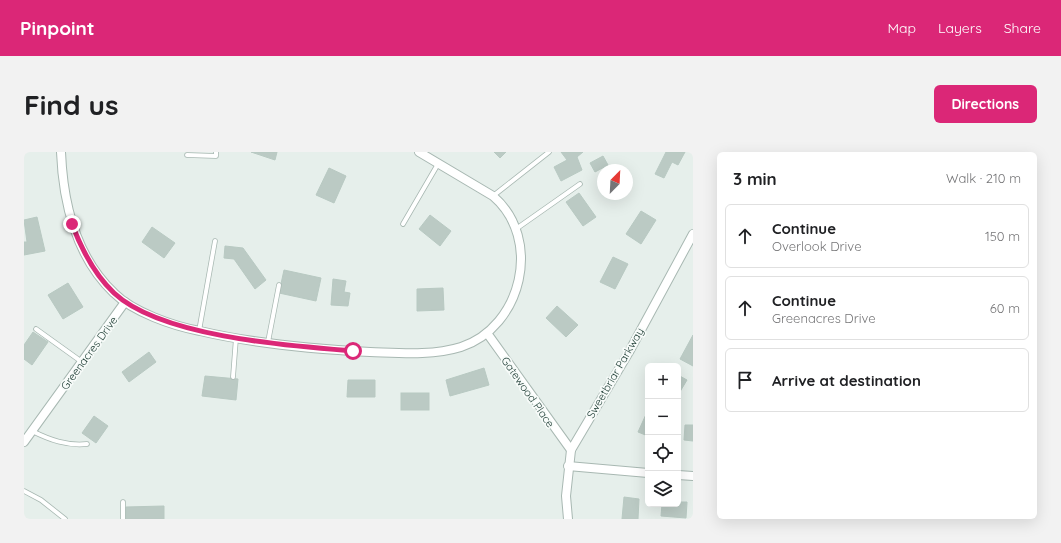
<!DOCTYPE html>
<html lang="en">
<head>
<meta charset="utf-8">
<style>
  :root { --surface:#fff; --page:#f2f2f2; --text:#202124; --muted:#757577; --line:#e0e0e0; --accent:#db2777 }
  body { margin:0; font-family:Quicksand,sans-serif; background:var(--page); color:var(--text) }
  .controls { position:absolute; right:12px; bottom:12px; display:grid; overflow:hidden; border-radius:6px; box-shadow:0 4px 16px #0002 }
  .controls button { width:36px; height:36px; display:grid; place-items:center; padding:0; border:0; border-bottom:1px solid var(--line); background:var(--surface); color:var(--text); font:20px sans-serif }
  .compass { position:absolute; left:573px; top:12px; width:36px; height:36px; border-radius:50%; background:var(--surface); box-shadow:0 4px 16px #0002; rotate:24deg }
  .stop { position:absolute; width:12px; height:12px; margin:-9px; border:3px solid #db2777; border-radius:50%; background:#fff }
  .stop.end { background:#db2777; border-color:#fff; box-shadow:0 1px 4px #0008 }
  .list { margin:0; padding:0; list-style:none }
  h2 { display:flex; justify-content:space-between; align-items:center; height:52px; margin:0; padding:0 16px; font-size:17px }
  h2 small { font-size:13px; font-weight:400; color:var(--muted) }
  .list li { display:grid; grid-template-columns:26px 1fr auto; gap:12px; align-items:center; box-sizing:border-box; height:64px; margin:0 8px 8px; padding:0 8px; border:1px solid var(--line); border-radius:6px }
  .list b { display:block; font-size:15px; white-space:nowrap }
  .list p { margin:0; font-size:13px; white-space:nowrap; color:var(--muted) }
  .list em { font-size:13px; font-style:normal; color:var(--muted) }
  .icon { flex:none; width:22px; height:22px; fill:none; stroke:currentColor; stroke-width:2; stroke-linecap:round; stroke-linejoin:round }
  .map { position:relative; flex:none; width:669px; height:367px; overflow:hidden; border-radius:6px }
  header { display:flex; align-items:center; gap:24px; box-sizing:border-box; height:56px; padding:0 20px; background:var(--accent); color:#fff }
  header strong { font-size:19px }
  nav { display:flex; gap:22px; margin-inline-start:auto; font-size:14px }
  .intro { display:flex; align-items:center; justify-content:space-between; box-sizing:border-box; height:96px; padding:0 24px }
  h1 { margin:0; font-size:28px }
  .button { padding:10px 18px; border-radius:6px; background:var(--accent); color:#fff; font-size:14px; font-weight:700 }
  main { display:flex; gap:24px; padding:0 24px }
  aside { flex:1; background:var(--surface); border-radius:6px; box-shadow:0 4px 16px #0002 }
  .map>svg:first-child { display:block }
</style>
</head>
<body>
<header>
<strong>Pinpoint</strong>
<nav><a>Map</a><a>Layers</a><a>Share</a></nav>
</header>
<div class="intro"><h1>Find us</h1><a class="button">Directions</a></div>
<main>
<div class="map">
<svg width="669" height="367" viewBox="0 0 669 367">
  <rect width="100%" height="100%" fill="#e6efeb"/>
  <g fill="#bbcac4" stroke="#b8c9c2">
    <path d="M227 0H253L251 8Z"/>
    <path d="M470 0H482L476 6Z"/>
    <path d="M537 0H559L553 5 558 18 537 29 530 15 543 8Z"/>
    <path d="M642 0H661L654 13 648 10 640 26 631 22Z"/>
    <path d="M579 4 584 13 571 20 566 11Z"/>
    <path d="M305 16 322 24 310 51 292 43Z"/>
    <path d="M555 41 572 65 559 74 542 50Z"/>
    <path d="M617 59 632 68 617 92 602 82Z"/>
    <path d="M406 63 427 79 416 94 395 77Z"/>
    <path d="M13 65 21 99 0 103V90H3L0 68Z"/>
    <path d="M128 75 151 91 140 106 118 90Z"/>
    <path d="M201 94 219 96 242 128 231 137 210 107 200 106Z"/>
    <path d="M589 105 604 112 591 137 576 130Z"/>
    <path d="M260 118 297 126 292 149 255 141Z"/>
    <path d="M309 127 322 129 320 140 326 141 324 154 307 153Z"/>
    <path d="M44 131 59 155 39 167 24 143Z"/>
    <path d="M419 136 420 158 393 159V137Z"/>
    <path d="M533 154 554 173 542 185 522 166Z"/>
    <path d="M9 180 24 190 8 213 0 207V193Z"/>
    <path d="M669 183V214L656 207Z"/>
    <path d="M125 200 132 210 105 230 98 220Z"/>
    <path d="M460 216 465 233 426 244 422 228Z"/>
    <path d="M654 223 663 228 654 243Z"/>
    <path d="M181 224 214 227 212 248 178 244Z"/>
    <path d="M324 228H351V245H323Z"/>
    <rect x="377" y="241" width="28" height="17"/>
    <path d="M624 258V284L614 280Z"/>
    <path d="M70 264 84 274 72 291 58 281Z"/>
    <path d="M661 273H669V289L660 288Z"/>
    <path d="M600 345 615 347 614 367H598Z"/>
    <path d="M654 350H663L662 366 637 364 638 352H654Z"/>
    <path d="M140 354V367H102V355Z"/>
  </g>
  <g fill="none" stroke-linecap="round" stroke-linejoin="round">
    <defs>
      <g id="service">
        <path d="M163 3 192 4V0"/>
        <path d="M469 44 525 0"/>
        <path d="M379 72 414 12"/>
        <path d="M492 77 556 32"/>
        <path d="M12 177 58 210"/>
        <path d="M175 179 191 89"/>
        <path d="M244 190 255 133"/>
        <path d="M209 225 212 186"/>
        <path d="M8 279C26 288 43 294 63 292"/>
        <path d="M0 339 17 348 41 367"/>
        <path d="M99 350V367"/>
      </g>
      <g id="minor">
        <path d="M37 0C39 50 52 105 90 141 109 160 149 174 176 179 231 192 289 197 346 200 376 201 408 204 437 195 498 175 519 87 469 44L395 0"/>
        <path d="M463 181 547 298"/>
        <path d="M0 290 101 150"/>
        <path d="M544 314 624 321"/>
        <path d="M654 323 669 324"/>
        <path d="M544 367 542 344 547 298 605 200 669 82"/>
      </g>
    </defs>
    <use href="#service" stroke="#a8b8b2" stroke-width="5.5"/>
    <use href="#minor" stroke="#a8b8b2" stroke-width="10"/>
    <use href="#service" stroke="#fff" stroke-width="4"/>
    <use href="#minor" stroke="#fff" stroke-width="8"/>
  </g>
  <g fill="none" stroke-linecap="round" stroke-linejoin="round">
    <path stroke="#db2777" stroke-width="5" d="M48 72C57 96 71 123 90 141 137 185 266 194 329 199"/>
  </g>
  <g text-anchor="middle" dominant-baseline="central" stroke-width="3.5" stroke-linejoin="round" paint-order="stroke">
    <g font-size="11" fill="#24423a" stroke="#f7fbf9">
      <text transform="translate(65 201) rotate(-54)">Greenacres Drive</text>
      <text transform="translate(591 221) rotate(-60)">Sweetbriar Parkway</text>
      <text transform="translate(504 240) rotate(55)">Gatewood Place</text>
    </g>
  </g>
</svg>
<div class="controls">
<button>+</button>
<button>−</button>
<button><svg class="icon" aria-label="locate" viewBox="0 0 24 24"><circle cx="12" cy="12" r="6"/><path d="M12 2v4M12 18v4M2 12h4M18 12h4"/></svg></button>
<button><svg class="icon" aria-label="layers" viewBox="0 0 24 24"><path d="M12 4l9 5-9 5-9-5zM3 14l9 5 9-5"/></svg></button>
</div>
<svg class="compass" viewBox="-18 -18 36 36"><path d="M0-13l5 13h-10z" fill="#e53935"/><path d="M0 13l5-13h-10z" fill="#757577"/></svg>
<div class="stop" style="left:329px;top:199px"></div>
<div class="stop end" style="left:48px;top:72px"></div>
</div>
<aside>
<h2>3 min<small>Walk · 210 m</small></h2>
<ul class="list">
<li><svg class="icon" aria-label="ahead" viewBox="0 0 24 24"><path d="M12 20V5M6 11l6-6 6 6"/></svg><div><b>Continue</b><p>Overlook Drive</p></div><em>150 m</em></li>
<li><svg class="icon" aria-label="ahead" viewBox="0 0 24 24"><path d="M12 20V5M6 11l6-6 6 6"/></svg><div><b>Continue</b><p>Greenacres Drive</p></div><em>60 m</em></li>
<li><svg class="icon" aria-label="arrive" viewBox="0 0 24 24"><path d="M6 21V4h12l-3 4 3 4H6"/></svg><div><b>Arrive at destination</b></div></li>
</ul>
</aside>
</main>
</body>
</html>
